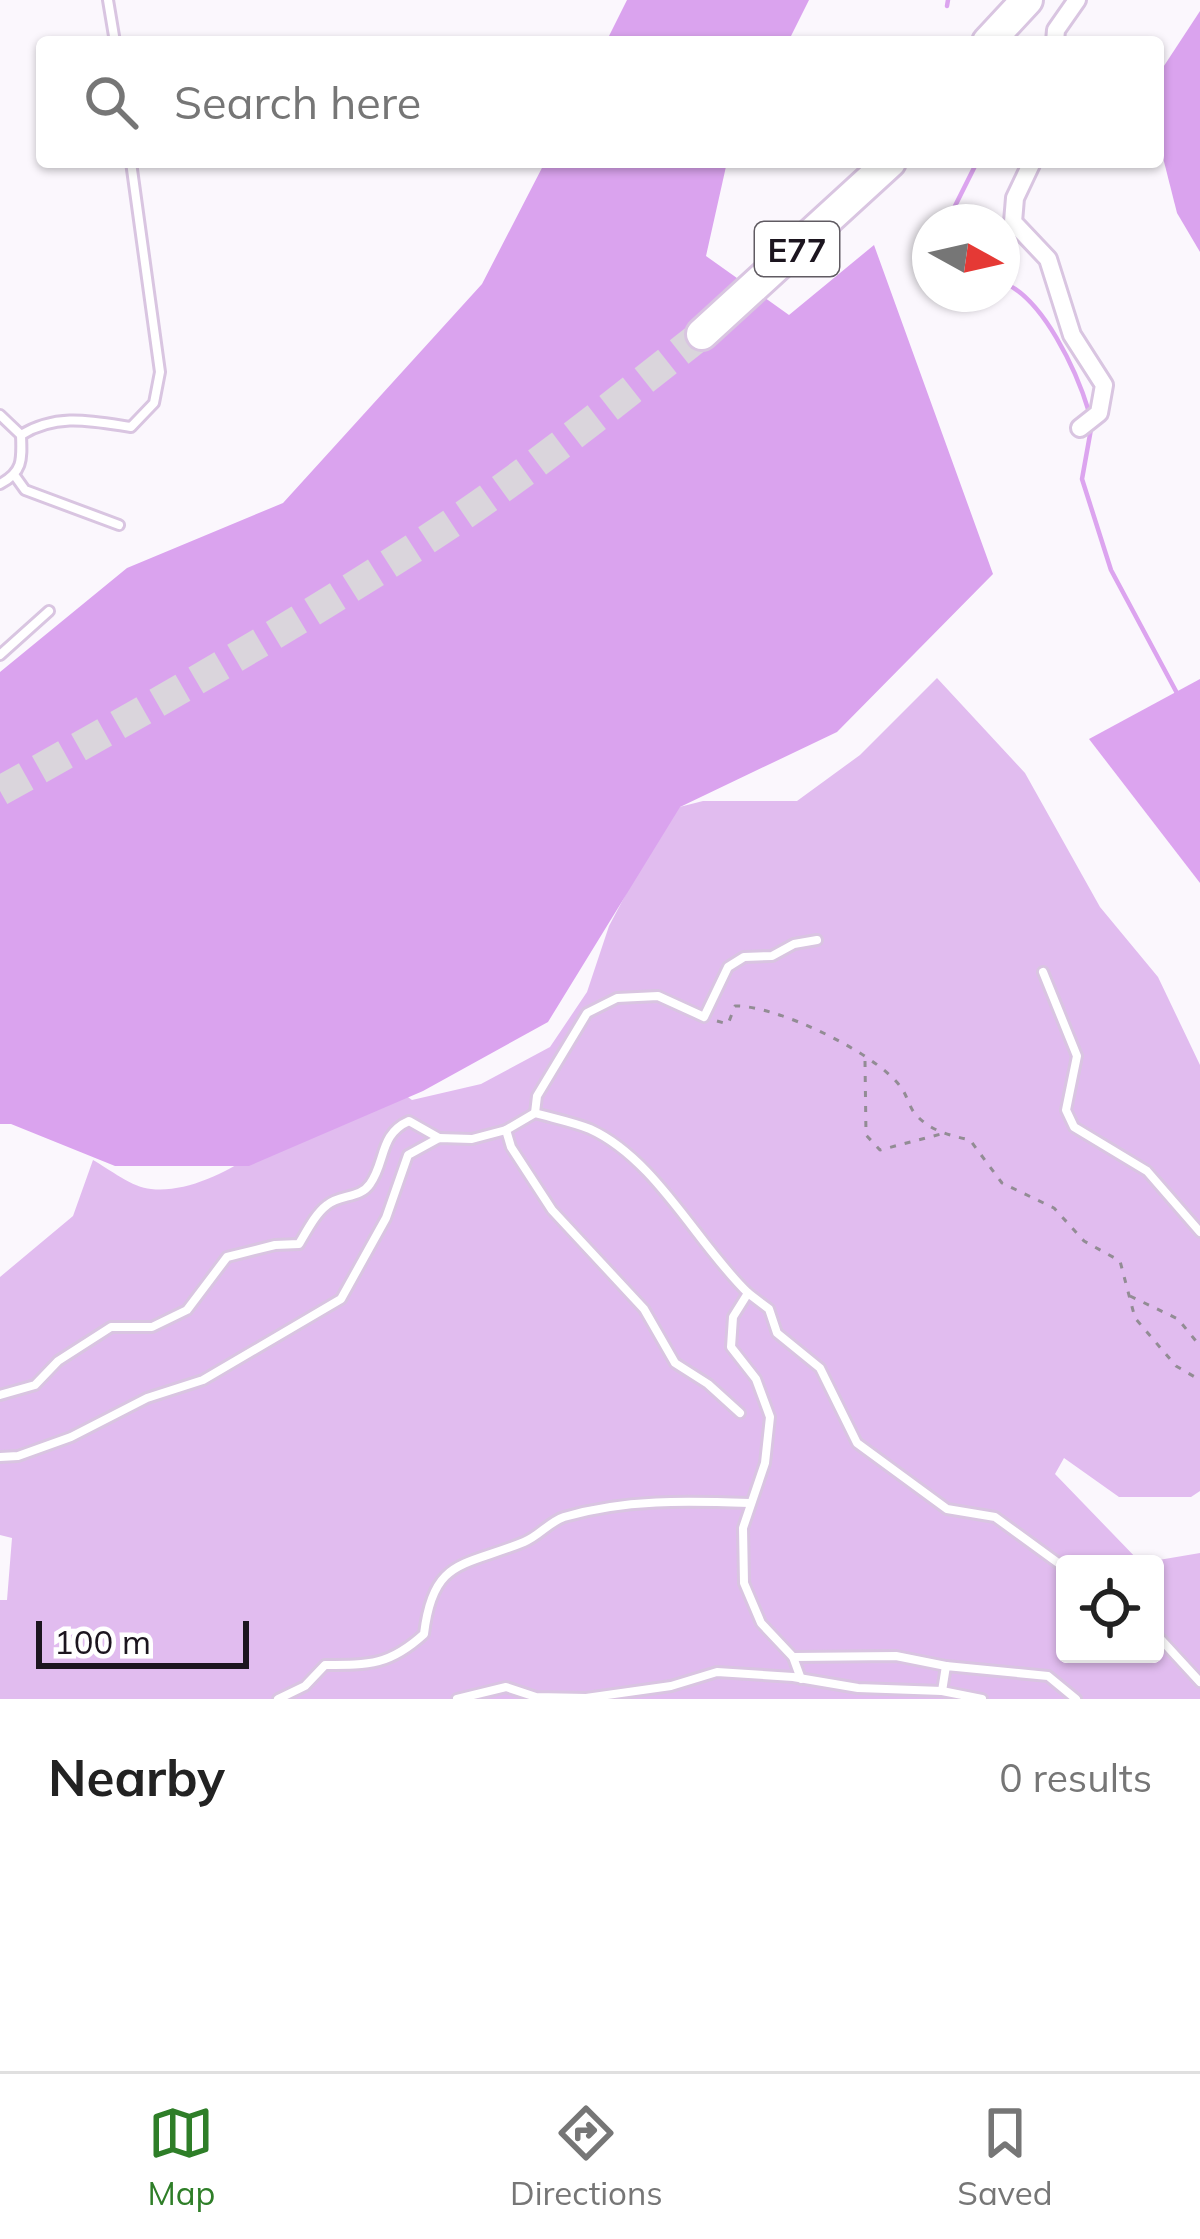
<!DOCTYPE html>
<html lang="en">
<head>
<meta charset="utf-8">
<style>
  :root { --surface:#fff; --page:#f6f6f6; --text:#222; --muted:#767676; --line:#e0e0e0; --accent:#2e7e28 }
  body { margin:0; font-family:Mulish,sans-serif; background:var(--page); color:var(--text) }
  .controls { position:absolute; right:36px; bottom:36px; display:grid; overflow:hidden; border-radius:12px; box-shadow:0 3px 9px #0004 }
  .controls button { width:108px; height:108px; display:grid; place-items:center; padding:0; border:0; border-bottom:3px solid var(--line); background:var(--surface); color:var(--text); font:60px sans-serif }
  .compass { position:absolute; left:912px; top:204px; width:108px; height:108px; border-radius:50%; background:var(--surface); box-shadow:0 3px 9px #0004; rotate:98deg }
  .scale { position:absolute; left:36px; bottom:30px; width:213px; box-sizing:border-box; padding-left:12px; border:6px solid #1c151f; border-top:0; font-size:33px; line-height:42px; white-space:nowrap; color:#1c151f; -webkit-text-stroke:9px #fff; paint-order:stroke }
  .list { margin:0; padding:0; list-style:none }
  h2 { display:flex; justify-content:space-between; align-items:center; height:156px; margin:0; padding:0 48px; font-size:51px }
  h2 small { font-size:39px; font-weight:400; color:var(--muted) }
  .icon { flex:none; width:66px; height:66px; fill:none; stroke:currentColor; stroke-width:2; stroke-linecap:round; stroke-linejoin:round }
  .map { position:relative; flex:none; width:1200px; height:1699px; overflow:hidden }
  .search { position:absolute; background:var(--surface); box-shadow:0 3px 9px #0004; left:36px; right:36px; top:36px; height:132px; display:flex; align-items:center; gap:30px; box-sizing:border-box; padding:0 42px; border-radius:12px; color:var(--muted); font-size:45px }
  .sheet { height:372px; background:var(--surface) }
  nav { display:flex; justify-content:space-around; align-items:center; box-sizing:border-box; height:168px; border-top:3px solid var(--line); background:var(--surface); font-size:33px; color:var(--muted) }
  nav a { display:grid; justify-items:center; gap:6px }
  nav .on { color:var(--accent) }
  .map>svg:first-child { display:block }
</style>
</head>
<body>
<div class="map">
<svg width="1200" height="1699" viewBox="0 0 1200 1699">
  <rect width="100%" height="100%" fill="#fbf7fd"/>
  <path fill="#e1bcef" fill-rule="evenodd" d="M937 678 1025 773 1100 907 1158 977 1200 1065V1491L1191 1497H1119L1064 1458 1055 1474 1141 1563 1200 1553V1699H0V1600H7L12 1538 0 1535V1277L73 1216 93 1160C109 1169 133 1188 151 1189 222 1197 313 1109 367 1068L412 1100 481 1084 550 1047 587 992 609 926 626 894 648 815 703 801H797L860 755ZM1065 1564H1155V1654H1065Z"/>
  <g fill="#daa3ee">
    <path d="M627 0H809L788 42H606Z"/>
    <path d="M1200 11V252L1177 213 1158 138V75Z"/>
    <path d="M545 162H727L706 256 789 315 874 245 993 574 837 732 680 807 548 1022 423 1091 249 1166H115L11 1124H0V672L127 568 283 503 482 284Z"/>
  </g>
  <path fill="#dca4ef" d="M1200 679V883L1089 739Z"/>
  <g fill="none" stroke-linecap="round" stroke-linejoin="round">
    <g stroke="#dca4ef" stroke-width="4.5">
      <path d="M947 6 948 0"/>
      <path d="M947 222 977 162"/>
      <path d="M1002 282C1043 297 1077 372 1089 412"/>
      <path d="M1091 429 1082 479 1111 570 1178 695"/>
    </g>
    <path stroke="#dad5dc" stroke-width="30" stroke-dasharray="30 15" stroke-linecap="butt" d="M0 791C154 705 308 619 455 521 541 463 621 398 702 334"/>
    <defs>
      <g id="lane">
        <path d="M108 0 115 42"/>
        <path d="M0 415 21 435C57 413 91 421 131 427L154 403 160 372 131 162"/>
        <path d="M15 476 25 490 119 525"/>
        <path d="M0 484C23 472 22 460 21 435"/>
        <path d="M0 655 49 611"/>
        <path d="M1043 972 1077 1056 1066 1110 1074 1127 1147 1171 1200 1232"/>
        <path d="M535 1113 537 1096 587 1013 617 998 658 996 704 1017 728 967 744 957 772 956 794 944 817 940"/>
        <path d="M0 1395 35 1385 58 1361 111 1327H152L187 1310 227 1257 275 1245 299 1244C307 1231 315 1214 327 1205 340 1194 360 1199 370 1184 386 1162 379 1134 409 1121L439 1138"/>
        <path d="M740 1413 708 1384 675 1363 644 1309 552 1210 511 1147 506 1130 535 1113C552 1118 573 1122 590 1129 656 1159 697 1244 748 1293"/>
        <path d="M0 1457 18 1456 71 1437 147 1398 203 1380 341 1299 386 1218 408 1155 439 1138 472 1139 506 1130"/>
        <path d="M1155 1633 1200 1682"/>
        <path d="M793 1657 761 1623 744 1583 743 1528 765 1463 770 1417 756 1379 731 1347 733 1317 748 1293 769 1309 777 1333 820 1368 857 1443 947 1509 995 1517 1065 1568"/>
        <path d="M801 1679 793 1657 896 1656 946 1666"/>
        <path d="M942 1691 946 1666 1048 1676 1076 1699"/>
        <path d="M278 1699 305 1686 325 1665C370 1665 390 1665 424 1634 433 1558 463 1567 524 1542 539 1536 549 1522 564 1517 625 1499 687 1501 750 1503"/>
        <path d="M457 1699 506 1687 536 1697 586 1698 671 1686 717 1672 793 1677 858 1688 942 1691 982 1699"/>
      </g>
      <g id="street">
        <path d="M1055 42 1056 30 1077 0"/>
        <path d="M1032 162 1015 198 1013 222 1048 259 1072 335 1104 385 1099 413 1080 428"/>
      </g>
      <g id="highway">
        <path d="M988 42 1027 0"/>
        <path d="M702 334 890 162"/>
      </g>
    </defs>
    <use href="#lane" stroke="#d9c5e1" stroke-width="14"/>
    <use href="#street" stroke="#d9c5e1" stroke-width="22"/>
    <use href="#highway" stroke="#d9c5e1" stroke-width="36"/>
    <g stroke="#928c94" stroke-width="3" stroke-dasharray="6 9" stroke-linecap="butt">
      <path d="M717 1021 728 1024 735 1006C776 1005 874 1052 900 1086 906 1093 908 1103 913 1111 927 1130 948 1135 970 1140L1002 1183 1054 1208 1084 1241 1120 1261 1135 1318 1176 1366 1200 1380"/>
      <path d="M865 1061 866 1135 880 1150 941 1134"/>
      <path d="M1130 1296 1178 1319 1200 1346"/>
    </g>
    <use href="#lane" stroke="#fff" stroke-width="8"/>
    <use href="#street" stroke="#fff" stroke-width="16"/>
    <use href="#highway" stroke="#fff" stroke-width="30"/>
  </g>
  <g text-anchor="middle" dominant-baseline="central" stroke-width="12" stroke-linejoin="round" paint-order="stroke">
    <rect fill="#fff" stroke="#605b62" stroke-width="3" x="755" y="222" width="84" height="54" rx="9"/>
    <g font-size="33" font-weight="bold" fill="#1c151f">
      <text x="797" y="249">E77</text>
    </g>
  </g>
</svg>
<div class="controls">
<button><svg class="icon" aria-label="locate" viewBox="0 0 24 24"><circle cx="12" cy="12" r="6"/><path d="M12 2v4M12 18v4M2 12h4M18 12h4"/></svg></button>
</div>
<svg class="compass" viewBox="-18 -18 36 36"><path d="M0-13l5 13h-10z" fill="#e53935"/><path d="M0 13l5-13h-10z" fill="#767676"/></svg>
<div class="scale">100 m</div>
<div class="search"><svg class="icon" aria-label="search" viewBox="0 0 24 24"><circle cx="10" cy="10" r="6"/><path d="M15 15l6 6"/></svg>Search here</div>
</div>
<section class="sheet">
<h2>Nearby<small>0 results</small></h2>
<ul class="list">
</ul>
</section>
<nav>
<a class="on"><svg class="icon" aria-label="map" viewBox="0 0 24 24"><path d="M3 6l6-2 6 2 6-2v14l-6 2-6-2-6 2zM9 4v14M15 6v14"/></svg>Map</a>
<a><svg class="icon" aria-label="directions" viewBox="0 0 24 24"><path d="M12 3l9 9-9 9-9-9zM9 14v-3h6M13 9l2 2-2 2"/></svg>Directions</a>
<a><svg class="icon" aria-label="saved" viewBox="0 0 24 24"><path d="M7 4h10v16l-5-4-5 4z"/></svg>Saved</a>
</nav>
</body>
</html>
